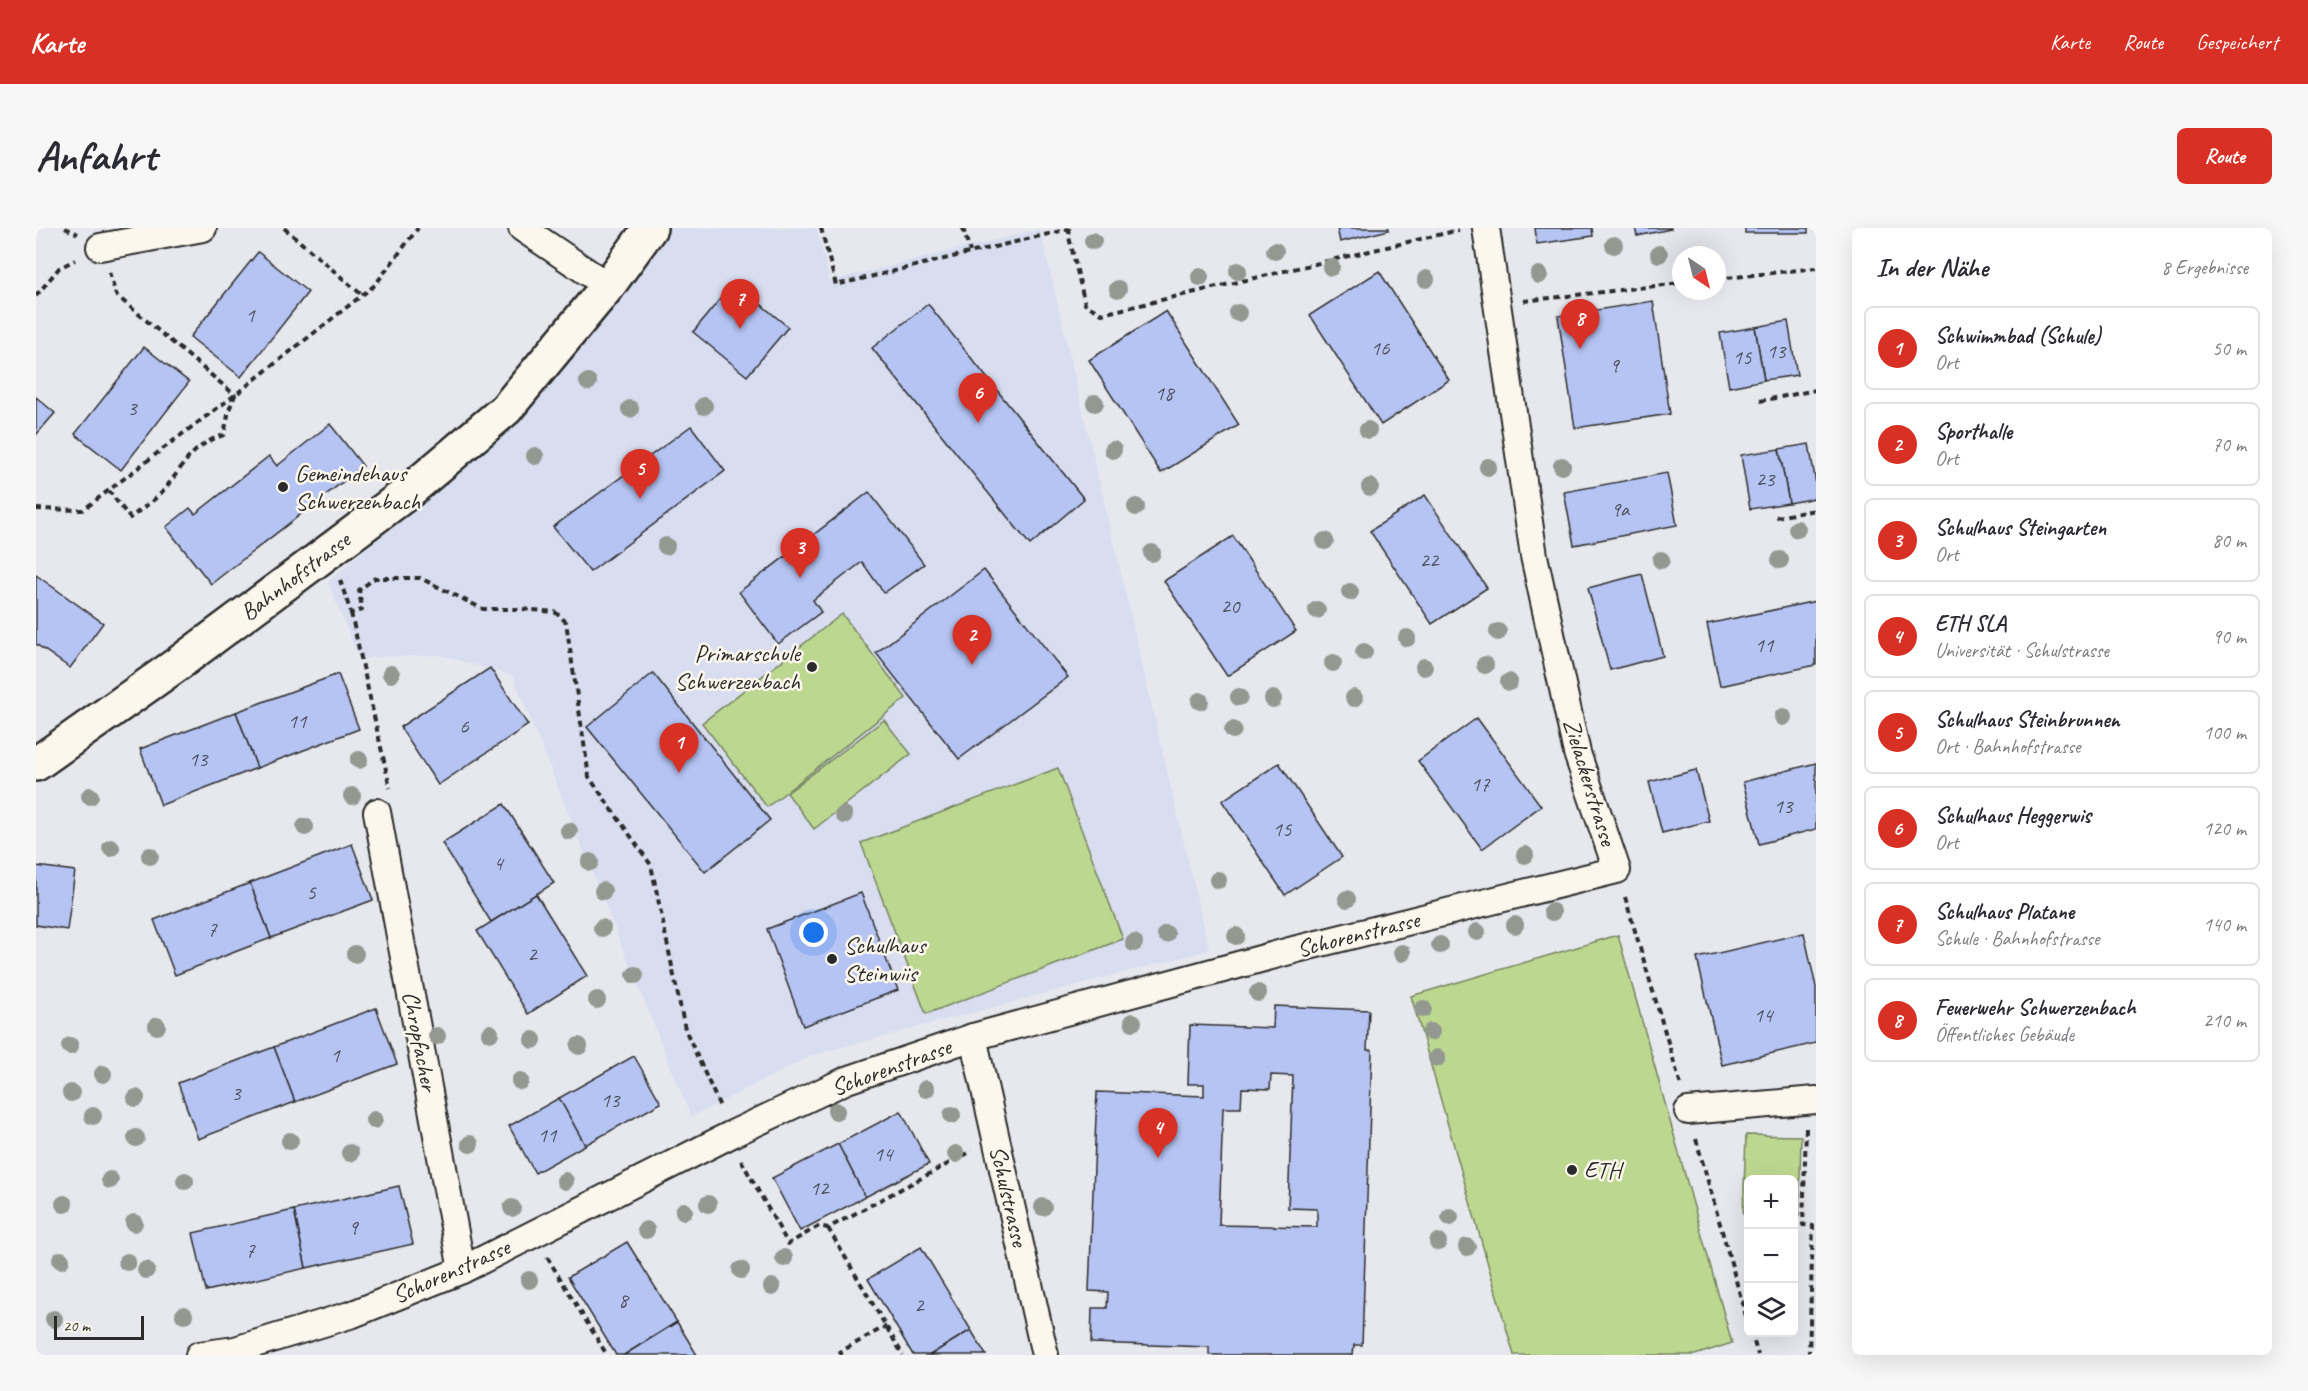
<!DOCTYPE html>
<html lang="de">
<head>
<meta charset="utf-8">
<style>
  :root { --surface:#fff; --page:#f7f7f7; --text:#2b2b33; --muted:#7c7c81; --line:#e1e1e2; --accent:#d93025 }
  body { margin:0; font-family:Caveat,sans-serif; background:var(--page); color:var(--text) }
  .controls { position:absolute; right:18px; bottom:18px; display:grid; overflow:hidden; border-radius:9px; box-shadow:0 6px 24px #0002 }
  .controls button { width:54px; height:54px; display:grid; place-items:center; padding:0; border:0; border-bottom:2px solid var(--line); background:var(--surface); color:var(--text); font:30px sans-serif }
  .compass { position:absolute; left:1636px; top:18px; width:54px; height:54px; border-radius:50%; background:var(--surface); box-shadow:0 6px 24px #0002; rotate:145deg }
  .scale { position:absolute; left:18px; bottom:15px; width:90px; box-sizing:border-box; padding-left:6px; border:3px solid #2b2b2b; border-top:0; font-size:16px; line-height:21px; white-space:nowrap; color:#2b2b2b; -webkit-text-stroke:4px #fbf7ec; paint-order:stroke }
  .you { position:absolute; left:778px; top:705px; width:21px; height:21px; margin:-15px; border:4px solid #fff; border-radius:50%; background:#1a73e8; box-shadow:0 0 0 9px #1a73e833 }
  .badge { display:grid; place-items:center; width:39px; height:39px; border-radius:50%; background:var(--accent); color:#fff; font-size:20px; font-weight:700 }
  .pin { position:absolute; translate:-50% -50px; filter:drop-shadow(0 2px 3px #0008) }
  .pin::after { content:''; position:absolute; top:32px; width:21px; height:18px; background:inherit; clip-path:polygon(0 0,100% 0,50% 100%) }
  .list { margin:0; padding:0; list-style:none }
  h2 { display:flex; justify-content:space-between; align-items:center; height:78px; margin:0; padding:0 24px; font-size:26px }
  h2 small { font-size:20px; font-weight:400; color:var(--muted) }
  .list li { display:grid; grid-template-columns:39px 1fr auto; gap:18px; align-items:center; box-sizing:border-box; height:84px; margin:0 12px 12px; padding:0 12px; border:2px solid var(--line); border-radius:9px }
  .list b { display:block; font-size:22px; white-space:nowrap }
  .list p { margin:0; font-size:20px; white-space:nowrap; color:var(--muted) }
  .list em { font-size:20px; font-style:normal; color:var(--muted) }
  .icon { flex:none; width:33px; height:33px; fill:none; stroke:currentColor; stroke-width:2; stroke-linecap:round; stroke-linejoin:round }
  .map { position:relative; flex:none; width:1780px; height:1127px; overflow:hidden; border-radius:9px }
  header { display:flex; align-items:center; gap:36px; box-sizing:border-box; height:84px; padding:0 30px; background:var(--accent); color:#fff }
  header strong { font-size:28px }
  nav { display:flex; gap:33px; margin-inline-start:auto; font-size:21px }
  .intro { display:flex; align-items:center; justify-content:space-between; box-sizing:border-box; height:144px; padding:0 36px }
  h1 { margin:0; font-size:42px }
  .button { padding:15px 27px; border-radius:9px; background:var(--accent); color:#fff; font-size:21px; font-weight:700 }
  main { display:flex; gap:36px; padding:0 36px }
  aside { flex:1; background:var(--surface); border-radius:9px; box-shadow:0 6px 24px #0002 }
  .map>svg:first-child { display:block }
</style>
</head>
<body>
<header>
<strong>Karte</strong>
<nav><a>Karte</a><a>Route</a><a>Gespeichert</a></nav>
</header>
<div class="intro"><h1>Anfahrt</h1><a class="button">Route</a></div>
<main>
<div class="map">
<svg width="1780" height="1127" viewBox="0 0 1780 1127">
  <rect width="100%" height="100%" fill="#e6e8ee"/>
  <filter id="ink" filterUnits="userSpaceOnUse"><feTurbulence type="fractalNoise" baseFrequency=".0167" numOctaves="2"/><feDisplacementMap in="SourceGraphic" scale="12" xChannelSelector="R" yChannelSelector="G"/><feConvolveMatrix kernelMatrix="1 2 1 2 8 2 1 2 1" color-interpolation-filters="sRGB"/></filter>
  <g filter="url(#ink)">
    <path fill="#d8ddf0" d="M627 0H780L794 53 1004 1 1173 722 777 827 655 889 477 448 405 427 323 430 292 354 472 196Z"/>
    <g fill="#bcd890" stroke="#74825e" stroke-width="1.5">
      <path d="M806 386 870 470 731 579 666 495Z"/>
      <path d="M848 492 875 526 778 601 751 565Z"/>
      <path d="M1022 540 1087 711 890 786 825 615Z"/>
      <path d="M1582 707 1696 1115 1659 1127H1478L1375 768Z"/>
      <path d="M1710 907 1765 908 1763 988H1758V952H1712V987L1707 986Z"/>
    </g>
    <g fill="#b6c4f4" stroke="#2b2b2b" stroke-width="1.5" fill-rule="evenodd">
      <path d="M1301 0H1353V2L1304 14Z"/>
      <path d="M1499 0H1556L1557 8 1501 16Z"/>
      <path d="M1599 0H1635V1L1601 8Z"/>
      <rect x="1709" y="0" width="63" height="5"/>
      <path d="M222 24 272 64 205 149 154 109Z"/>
      <path d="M1343 43 1413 152 1345 197 1274 87Z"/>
      <path d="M698 54 752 99 711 148 657 104Z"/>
      <path d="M1617 73 1634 186 1539 200 1522 88Z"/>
      <path d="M892 76 1048 271 994 317 836 120Z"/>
      <path d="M1130 83 1203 197 1125 245 1053 132Z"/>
      <path d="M1752 93 1761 147 1728 152 1719 99Z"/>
      <path d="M1719 99 1728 152 1693 159 1684 105Z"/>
      <path d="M108 119 153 154 85 242 39 206Z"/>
      <path d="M0 169 19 185 0 207Z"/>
      <path d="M294 196 327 238 175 356 130 299 154 280 159 286 233 228 241 238Z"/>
      <path d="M655 198 689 243 554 344 517 299Z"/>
      <path d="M1773 216 1780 256V270L1753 275 1743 221Z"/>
      <path d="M1743 221 1753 275 1714 281 1705 227Z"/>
      <path d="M1631 245 1641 297 1538 317 1528 264Z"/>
      <path d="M833 264 888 336 848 365 826 334 777 372 785 384 742 416 703 364Z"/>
      <path d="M1389 267 1451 360 1396 396 1334 303Z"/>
      <path d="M1197 308 1260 403 1191 448 1128 353Z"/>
      <path d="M948 342 1032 449 923 531 840 425Z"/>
      <path d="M1606 346 1627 428 1574 442 1552 360Z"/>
      <path d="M0 347 67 395 34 440 0 416Z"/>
      <path d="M1780 373V437L1684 458 1671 396Z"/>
      <path d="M454 440 492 497 402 557 364 499Z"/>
      <path d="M617 445 734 592 669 644 551 499Z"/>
      <path d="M302 446 323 501 221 540 200 484Z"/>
      <path d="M200 484 221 540 125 577 104 521Z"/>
      <path d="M1441 490 1505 578 1446 621 1382 533Z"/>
      <path d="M1243 535 1306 629 1249 667 1186 573Z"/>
      <path d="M1780 535V601L1723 616 1707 554Z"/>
      <path d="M1660 542 1673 593 1626 605 1613 554Z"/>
      <path d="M468 576 518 655 455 694 406 615Z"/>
      <path d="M316 616 337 672 235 710 214 655Z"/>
      <path d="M0 638 39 643 31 702 0 697Z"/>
      <path d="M214 655 235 710 139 747 118 692Z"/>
      <path d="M825 665 862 762 767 798 731 701Z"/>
      <path d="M500 666 551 748 492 786 441 703Z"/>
      <path d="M1768 705 1780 759V815L1686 837 1661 730Z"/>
      <path d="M1238 778 1333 782 1331 822H1336L1326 1117H1318L1317 1127H1173V1119L1055 1115 1056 1080H1071L1072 1064 1053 1063 1061 864 1168 868V856H1152L1154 797 1237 800ZM1235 847 1257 848 1252 980 1281 981V999L1183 997 1187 880H1205L1206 860 1234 861Z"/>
      <path d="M340 780 361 836 259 874 238 819Z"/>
      <path d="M238 819 259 874 162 911 142 855Z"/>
      <path d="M598 828 625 875 549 917 523 870Z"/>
      <path d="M523 870 549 917 499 945 473 898Z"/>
      <path d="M865 883 893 936 829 969 802 916Z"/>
      <path d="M802 916 829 969 764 1003 736 950Z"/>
      <path d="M363 958 377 1016 270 1040 258 982Z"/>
      <path d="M258 982 270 1040 170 1063 157 1005Z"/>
      <path d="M591 1014 641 1094 588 1127H580L532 1049Z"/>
      <path d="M885 1019 935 1102 894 1127H877L832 1051Z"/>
      <path d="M641 1094 661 1127H588Z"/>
      <path d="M935 1102 950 1127H894Z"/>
    </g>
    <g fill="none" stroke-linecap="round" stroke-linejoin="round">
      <defs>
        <g id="street">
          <path d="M486 0 572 58"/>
          <path d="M64 19 167 0"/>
          <path d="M341 584 426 1042"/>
          <path d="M937 809 1009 1127"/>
          <path d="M1652 883 1780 872"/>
          <path d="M163 1127 199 1122 317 1086 426 1042 696 906 811 852 937 809 1261 721 1581 642 1541 525 1498 328 1450 0"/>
        </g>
        <path id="secondary" d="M0 536 143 435 371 265 470 181 572 58 614 0"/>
      </defs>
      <use href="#street" stroke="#2b2b2b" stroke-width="30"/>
      <use href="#secondary" stroke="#2b2b2b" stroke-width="38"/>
      <g stroke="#2b2b2b" stroke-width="4" stroke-dasharray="6 4.5" stroke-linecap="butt">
        <path d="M29 0 42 6"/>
        <path d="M248 0 326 67"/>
        <path d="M785 0 800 57 1033 1"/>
        <path d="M927 0 934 24"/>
        <path d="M1033 0V9L1049 76 1066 86 1423 2"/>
        <path d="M73 44 80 67 199 167 193 182 188 207C155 217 148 238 127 263 118 273 105 281 94 290L73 263"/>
        <path d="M1681 51 1780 40"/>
        <path d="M0 68 23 40 39 32"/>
        <path d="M1488 73 1645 55"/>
        <path d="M1724 173 1780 162"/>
        <path d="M0 281 47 282 141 210 199 167 339 57 382 0"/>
        <path d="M1740 289 1780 282"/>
        <path d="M304 352 315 385 326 382 323 362 339 350H384L447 381H486L519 384 530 394 553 549 615 637 649 801 685 881"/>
        <path d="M315 385 354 560"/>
        <path d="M1589 669 1645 858"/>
        <path d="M1770 900 1767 997 1777 998 1773 1127"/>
        <path d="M1660 911 1712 1095"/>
        <path d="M705 932 752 1016 783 998 792 1000 936 923"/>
        <path d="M792 1000 867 1127"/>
        <path d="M511 1029 571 1127"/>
        <path d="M1715 1104 1722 1127"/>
        <path d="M806 1127 804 1124 850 1098"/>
      </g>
      <use href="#street" stroke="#fbf7ec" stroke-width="26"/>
      <use href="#secondary" stroke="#fbf7ec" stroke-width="33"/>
    </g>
    <g fill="#939890">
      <circle cx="1057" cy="13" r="9"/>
      <circle cx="1578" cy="17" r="9"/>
      <circle cx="1239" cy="23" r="9"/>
      <circle cx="1623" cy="26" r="9"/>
      <circle cx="1295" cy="39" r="9"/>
      <circle cx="1202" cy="43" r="9"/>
      <circle cx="1503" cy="47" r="9"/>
      <circle cx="1164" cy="49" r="9"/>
      <circle cx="1390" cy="51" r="9"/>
      <circle cx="1082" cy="61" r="9"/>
      <circle cx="1202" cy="85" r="9"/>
      <circle cx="552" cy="154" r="9"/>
      <circle cx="1059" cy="175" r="9"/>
      <circle cx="668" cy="178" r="9"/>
      <circle cx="594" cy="181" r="9"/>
      <circle cx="1332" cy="202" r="9"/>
      <circle cx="1077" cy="222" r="9"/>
      <circle cx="499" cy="228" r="9"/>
      <circle cx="1526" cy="238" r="9"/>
      <circle cx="1452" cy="239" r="9"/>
      <circle cx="1334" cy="259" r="9"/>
      <circle cx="1100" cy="279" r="9"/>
      <circle cx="1761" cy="301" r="9"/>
      <circle cx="1289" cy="313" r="9"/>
      <circle cx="630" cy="318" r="9"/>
      <circle cx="1116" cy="325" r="9"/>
      <circle cx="1625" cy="332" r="9"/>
      <circle cx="1744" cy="332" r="9"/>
      <circle cx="1314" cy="364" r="9"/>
      <circle cx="1281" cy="382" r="9"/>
      <circle cx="1462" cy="404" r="9"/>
      <circle cx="1371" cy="410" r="9"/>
      <circle cx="1328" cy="424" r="9"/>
      <circle cx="1297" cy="435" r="9"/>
      <circle cx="1449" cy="437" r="9"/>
      <circle cx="1388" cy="439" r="9"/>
      <circle cx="355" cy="446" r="9"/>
      <circle cx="1473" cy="454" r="9"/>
      <circle cx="1203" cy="469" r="9"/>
      <circle cx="1318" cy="470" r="9"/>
      <circle cx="1237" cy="471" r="9"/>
      <circle cx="1164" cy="473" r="9"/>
      <circle cx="1747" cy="489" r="9"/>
      <circle cx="1197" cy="502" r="9"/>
      <circle cx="323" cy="532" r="9"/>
      <circle cx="54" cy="568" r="9"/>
      <circle cx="316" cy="568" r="9"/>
      <circle cx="808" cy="587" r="9"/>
      <circle cx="269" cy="599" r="9"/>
      <circle cx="533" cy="603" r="9"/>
      <circle cx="75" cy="620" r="9"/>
      <circle cx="1489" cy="627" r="9"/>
      <circle cx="114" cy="628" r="9"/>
      <circle cx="554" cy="634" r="9"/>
      <circle cx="1182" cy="652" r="9"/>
      <circle cx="567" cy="663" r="9"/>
      <circle cx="1311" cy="671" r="9"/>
      <circle cx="1516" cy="684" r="9"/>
      <circle cx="1479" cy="697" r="9"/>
      <circle cx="566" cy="700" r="9"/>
      <circle cx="1441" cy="704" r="9"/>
      <circle cx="1130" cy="706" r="9"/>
      <circle cx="1200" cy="708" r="9"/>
      <circle cx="1098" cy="715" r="9"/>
      <circle cx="1404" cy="717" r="9"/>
      <circle cx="1366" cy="725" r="9"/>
      <circle cx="319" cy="726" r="9"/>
      <circle cx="599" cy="747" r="9"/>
      <circle cx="1222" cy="765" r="9"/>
      <circle cx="561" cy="772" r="9"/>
      <circle cx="1387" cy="781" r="9"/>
      <circle cx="1097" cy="794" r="9"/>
      <circle cx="121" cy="798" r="9"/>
      <circle cx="1395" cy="804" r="9"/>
      <circle cx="454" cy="805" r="9"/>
      <circle cx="401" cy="808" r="9"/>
      <circle cx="497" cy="812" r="9"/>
      <circle cx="34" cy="818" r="9"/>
      <circle cx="543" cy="818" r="9"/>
      <circle cx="1401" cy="830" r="9"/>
      <circle cx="67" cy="846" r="9"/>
      <circle cx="484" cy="853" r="9"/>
      <circle cx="890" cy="861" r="9"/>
      <circle cx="35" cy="865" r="9"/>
      <circle cx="100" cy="870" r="9"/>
      <circle cx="800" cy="883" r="9"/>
      <circle cx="916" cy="887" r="9"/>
      <circle cx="57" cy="888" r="9"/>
      <circle cx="338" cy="892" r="9"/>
      <circle cx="100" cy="910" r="9"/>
      <circle cx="254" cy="913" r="9"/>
      <circle cx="434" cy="916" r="9"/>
      <circle cx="314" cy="925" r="9"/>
      <circle cx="920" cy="926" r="9"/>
      <circle cx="74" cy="952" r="9"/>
      <circle cx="149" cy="953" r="9"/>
      <circle cx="529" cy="953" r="9"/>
      <circle cx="28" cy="976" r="9"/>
      <circle cx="672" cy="976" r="9"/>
      <circle cx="1007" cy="979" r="9"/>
      <circle cx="476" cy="980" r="9"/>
      <circle cx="648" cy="983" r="9"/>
      <circle cx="1414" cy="989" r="9"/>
      <circle cx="98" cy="995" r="9"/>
      <circle cx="610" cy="1002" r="9"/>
      <circle cx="1402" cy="1014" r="9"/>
      <circle cx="1431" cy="1019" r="9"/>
      <circle cx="748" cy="1030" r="9"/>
      <circle cx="25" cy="1032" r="9"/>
      <circle cx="91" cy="1034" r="9"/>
      <circle cx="110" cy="1042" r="9"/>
      <circle cx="705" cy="1042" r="9"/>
      <circle cx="493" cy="1052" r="9"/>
      <circle cx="736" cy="1059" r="9"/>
      <circle cx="148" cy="1087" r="9"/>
      <circle cx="18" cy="1091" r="9"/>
    </g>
  </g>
  <g fill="#2b2b2b" stroke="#fbf7ec" stroke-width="2">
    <circle cx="247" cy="259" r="6"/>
    <circle cx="776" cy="439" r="6"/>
    <circle cx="796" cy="731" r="6"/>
    <circle cx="1536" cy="942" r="6"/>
  </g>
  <g text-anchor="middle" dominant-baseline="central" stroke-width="5" stroke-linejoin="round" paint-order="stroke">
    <g font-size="21" fill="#4e515d">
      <text x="214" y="87">1</text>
      <text x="1344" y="120">16</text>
      <text x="1740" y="123">13</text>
      <text x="1706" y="129">15</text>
      <text x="1578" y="137">9</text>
      <text x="1128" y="165">18</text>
      <text x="96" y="180">3</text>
      <text x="1729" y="251">23</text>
      <text x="1584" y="281">9a</text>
      <text x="1393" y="332">22</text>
      <text x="1194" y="378">20</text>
      <text x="1728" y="417">11</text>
      <text x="261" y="493">11</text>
      <text x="428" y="498">6</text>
      <text x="162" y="531">13</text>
      <text x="1444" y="556">17</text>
      <text x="1747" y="578">13</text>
      <text x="1246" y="601">15</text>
      <text x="462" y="635">4</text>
      <text x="275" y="664">5</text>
      <text x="176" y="701">7</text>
      <text x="496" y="726">2</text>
      <text x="1727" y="787">14</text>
      <text x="299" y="827">1</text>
      <text x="200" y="865">3</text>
      <text x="574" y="872">13</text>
      <text x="511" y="907">11</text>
      <text x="847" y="926">14</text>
      <text x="783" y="960">12</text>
      <text x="317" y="999">9</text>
      <text x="214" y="1022">7</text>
      <text x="587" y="1072">8</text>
      <text x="883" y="1077">2</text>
    </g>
    <g font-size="24" fill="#2b2b2b" stroke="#fbf7ec" text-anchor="start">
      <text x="259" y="245">Gemeindehaus<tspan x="259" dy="28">Schwerzenbach</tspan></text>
      <text x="764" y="425" text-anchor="end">Primarschule<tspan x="764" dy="28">Schwerzenbach</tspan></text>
      <text x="808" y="717">Schulhaus<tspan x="808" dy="28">Steinwiis</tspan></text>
      <text x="1548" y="942">ETH</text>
    </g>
    <g font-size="24" fill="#2b2b2b" stroke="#fbf7ec">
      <text transform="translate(259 348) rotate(-37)">Bahnhofstrasse</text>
      <text transform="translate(1554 554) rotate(73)">Zielackerstrasse</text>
      <text transform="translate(1322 706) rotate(-14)">Schorenstrasse</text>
      <text transform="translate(384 813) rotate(79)">Chropfacher</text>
      <text transform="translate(855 839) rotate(-20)">Schorenstrasse</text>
      <text transform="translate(973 968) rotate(77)">Schulstrasse</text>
      <text transform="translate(415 1043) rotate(-24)">Schorenstrasse</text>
    </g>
  </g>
</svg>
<div class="controls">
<button>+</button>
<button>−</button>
<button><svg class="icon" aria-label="layers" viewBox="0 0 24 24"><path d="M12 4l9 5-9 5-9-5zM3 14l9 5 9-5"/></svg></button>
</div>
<svg class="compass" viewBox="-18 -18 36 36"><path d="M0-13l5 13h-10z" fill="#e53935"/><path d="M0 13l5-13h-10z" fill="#7c7c81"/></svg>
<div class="scale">20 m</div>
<div class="you"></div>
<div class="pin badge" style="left:643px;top:545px">1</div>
<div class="pin badge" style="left:936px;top:437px">2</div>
<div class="pin badge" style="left:764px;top:350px">3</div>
<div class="pin badge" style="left:1122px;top:930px">4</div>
<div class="pin badge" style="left:604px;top:271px">5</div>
<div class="pin badge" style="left:942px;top:195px">6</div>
<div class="pin badge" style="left:704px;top:101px">7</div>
<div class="pin badge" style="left:1544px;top:121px">8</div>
</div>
<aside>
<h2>In der Nähe<small>8 Ergebnisse</small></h2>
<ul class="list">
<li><span class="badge">1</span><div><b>Schwimmbad (Schule)</b><p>Ort</p></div><em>50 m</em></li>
<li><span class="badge">2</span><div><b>Sporthalle</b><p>Ort</p></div><em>70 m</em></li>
<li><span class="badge">3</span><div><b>Schulhaus Steingarten</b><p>Ort</p></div><em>80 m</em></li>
<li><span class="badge">4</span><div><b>ETH SLA</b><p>Universität · Schulstrasse</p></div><em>90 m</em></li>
<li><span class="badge">5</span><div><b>Schulhaus Steinbrunnen</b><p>Ort · Bahnhofstrasse</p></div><em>100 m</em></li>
<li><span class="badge">6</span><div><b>Schulhaus Heggerwis</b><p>Ort</p></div><em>120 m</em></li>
<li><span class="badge">7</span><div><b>Schulhaus Platane</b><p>Schule · Bahnhofstrasse</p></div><em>140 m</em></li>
<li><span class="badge">8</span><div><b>Feuerwehr Schwerzenbach</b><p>Öffentliches Gebäude</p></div><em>210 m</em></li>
</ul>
</aside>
</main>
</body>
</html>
